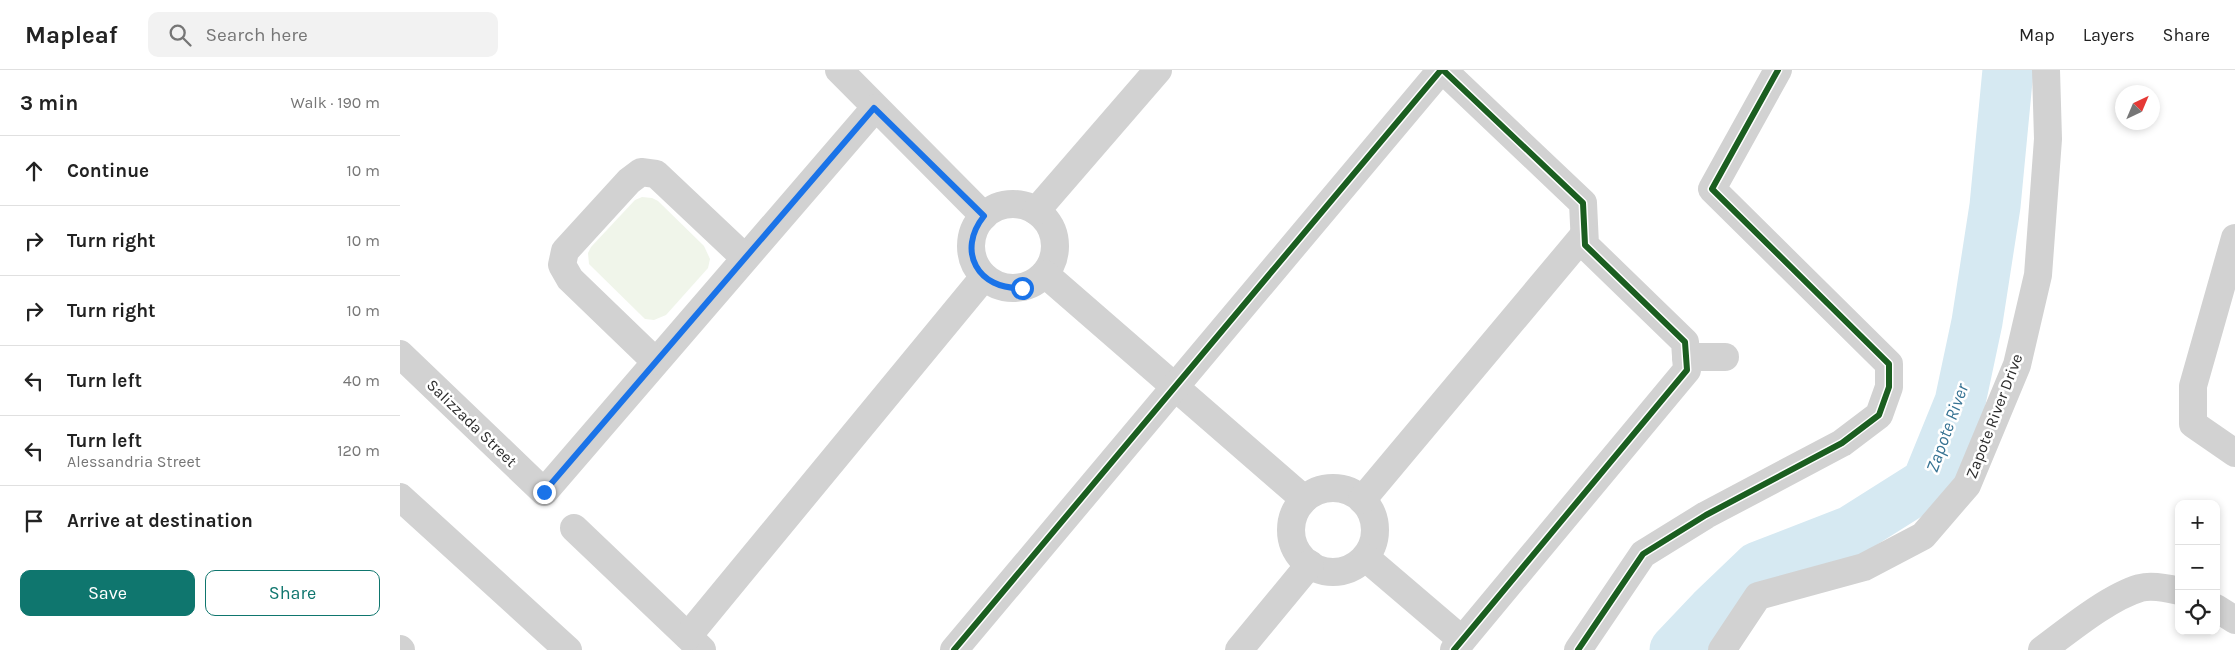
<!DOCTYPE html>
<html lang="en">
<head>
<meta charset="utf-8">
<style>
  :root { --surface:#fff; --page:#f2f2f2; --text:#222; --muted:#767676; --line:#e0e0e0; --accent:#0f766e }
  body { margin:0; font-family:Karla,sans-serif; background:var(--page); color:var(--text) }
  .controls { position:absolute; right:15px; bottom:15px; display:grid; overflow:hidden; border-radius:10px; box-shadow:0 2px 8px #0003 }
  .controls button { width:45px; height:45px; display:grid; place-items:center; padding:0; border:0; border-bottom:1px solid var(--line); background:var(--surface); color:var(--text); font:25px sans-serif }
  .compass { position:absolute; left:1715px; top:15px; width:45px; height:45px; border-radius:50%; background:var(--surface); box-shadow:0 2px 8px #0003; rotate:44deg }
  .stop { position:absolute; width:15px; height:15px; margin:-11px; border:4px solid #1a73e8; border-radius:50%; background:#fff }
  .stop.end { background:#1a73e8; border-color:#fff; box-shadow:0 1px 5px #0008 }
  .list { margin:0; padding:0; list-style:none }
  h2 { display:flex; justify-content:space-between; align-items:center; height:65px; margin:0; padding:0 20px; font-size:21px }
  h2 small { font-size:16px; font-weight:400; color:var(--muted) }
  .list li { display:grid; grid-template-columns:32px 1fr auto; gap:15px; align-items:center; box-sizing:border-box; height:70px; padding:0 20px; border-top:1px solid var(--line) }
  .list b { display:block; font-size:19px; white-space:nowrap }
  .list p { margin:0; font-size:16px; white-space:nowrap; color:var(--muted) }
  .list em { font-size:16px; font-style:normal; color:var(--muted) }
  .actions { display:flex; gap:10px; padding:15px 20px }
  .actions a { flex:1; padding:11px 0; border:1px solid var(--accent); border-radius:10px; text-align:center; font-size:18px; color:var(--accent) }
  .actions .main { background:var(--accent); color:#fff }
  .icon { flex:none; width:28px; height:28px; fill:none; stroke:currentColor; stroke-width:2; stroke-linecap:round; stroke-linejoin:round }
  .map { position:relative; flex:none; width:1835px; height:580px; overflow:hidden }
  header { display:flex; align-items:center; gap:30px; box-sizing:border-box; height:70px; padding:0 25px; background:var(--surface); border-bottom:1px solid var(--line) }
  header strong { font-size:24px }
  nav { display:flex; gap:28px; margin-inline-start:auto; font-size:18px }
  .search { width:350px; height:45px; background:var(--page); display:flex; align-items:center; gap:12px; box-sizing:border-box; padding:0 18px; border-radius:10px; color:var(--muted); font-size:19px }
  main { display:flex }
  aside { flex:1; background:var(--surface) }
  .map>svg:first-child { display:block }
</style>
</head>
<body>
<header>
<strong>Mapleaf</strong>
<div class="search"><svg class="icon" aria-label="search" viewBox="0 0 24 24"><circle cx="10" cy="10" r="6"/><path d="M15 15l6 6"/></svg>Search here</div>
<nav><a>Map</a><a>Layers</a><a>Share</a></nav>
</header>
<main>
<aside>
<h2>3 min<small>Walk · 190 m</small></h2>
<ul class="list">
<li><svg class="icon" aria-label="ahead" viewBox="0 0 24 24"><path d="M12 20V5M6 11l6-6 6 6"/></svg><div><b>Continue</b></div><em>10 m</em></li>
<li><svg class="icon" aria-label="right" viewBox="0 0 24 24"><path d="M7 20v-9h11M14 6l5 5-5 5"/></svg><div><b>Turn right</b></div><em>10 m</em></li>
<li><svg class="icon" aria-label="right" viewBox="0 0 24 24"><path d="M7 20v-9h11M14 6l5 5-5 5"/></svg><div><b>Turn right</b></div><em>10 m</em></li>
<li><svg class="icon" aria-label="left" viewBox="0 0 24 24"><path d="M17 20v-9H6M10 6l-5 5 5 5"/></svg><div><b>Turn left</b></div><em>40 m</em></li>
<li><svg class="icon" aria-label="left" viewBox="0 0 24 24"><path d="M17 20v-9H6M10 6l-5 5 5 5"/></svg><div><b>Turn left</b><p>Alessandria Street</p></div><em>120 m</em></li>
<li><svg class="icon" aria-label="arrive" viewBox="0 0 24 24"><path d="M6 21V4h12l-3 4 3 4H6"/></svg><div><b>Arrive at destination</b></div></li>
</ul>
<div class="actions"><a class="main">Save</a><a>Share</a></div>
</aside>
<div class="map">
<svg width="1835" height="580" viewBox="0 0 1835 580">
  <rect width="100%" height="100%" fill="#fff"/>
  <path fill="#f0f5ea" d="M242 127 252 128 258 131 304 176 310 189 308 198 266 245 254 250 245 249 189 194 188 183 191 177 235 130Z"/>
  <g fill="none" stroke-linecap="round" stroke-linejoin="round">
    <path stroke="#d6e9f2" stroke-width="51" d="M1275 580 1312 541 1358 497 1451 461 1527 413 1560 332 1577 252 1595 136 1608 0"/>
    <g stroke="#d2d2d2" stroke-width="28">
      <path d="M439 0 584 146"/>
      <path d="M1043 0 1183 133 1185 175 1285 272 1287 300 1054 580"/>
      <circle cx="613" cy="176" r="42"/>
      <path d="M636 141 758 0"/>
      <path d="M1835 168 1793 316V354L1835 383"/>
      <path d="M645 204 904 429"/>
      <path d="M0 284 144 422 475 38"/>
      <path d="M1286 287H1325"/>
      <path d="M255 291 170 209 162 195 165 181 229 111 241 102 256 104 345 188"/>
      <circle cx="933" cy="460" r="42"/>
      <path d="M0 427 168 580"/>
      <path d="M962 430 1184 165"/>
      <path d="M174 458 302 580"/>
      <path d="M966 488 1062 570"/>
      <path d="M1816 538 1835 550"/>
      <path d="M288 566 584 207"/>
      <path d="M0 579 1 580"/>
      <path d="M554 580 1041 0"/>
      <path d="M839 580 910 494"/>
      <path d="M1178 580 1243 484 1306 445 1442 373 1479 345 1489 317V294L1312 119 1378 0"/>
      <path d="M1642 580C1669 560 1709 527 1740 518 1752 515 1767 518 1779 521"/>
    </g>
    <path stroke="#d2d2d2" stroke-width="28" d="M1322 580 1358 526 1464 497 1523 466 1567 415 1617 295 1638 205 1648 69 1646 0"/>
    <defs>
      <g id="cycleway">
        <path d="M1043 0 1183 133 1185 175 1285 272 1287 300 1054 580"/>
        <path d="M554 580 1041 0"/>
        <path d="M1178 580 1243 484 1306 445 1442 373 1479 345 1489 317V294L1312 119 1378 0"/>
      </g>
    </defs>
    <use href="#cycleway" stroke="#fff" stroke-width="9"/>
    <use href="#cycleway" stroke="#1b5e20" stroke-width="6"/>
  </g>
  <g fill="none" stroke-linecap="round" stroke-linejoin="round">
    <path stroke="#1a73e8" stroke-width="6" d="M144 422 474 38 584 146C556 181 578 220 622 218"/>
  </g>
  <g text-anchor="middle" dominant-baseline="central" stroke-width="5" stroke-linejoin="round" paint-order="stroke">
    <g font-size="16" fill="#2d2d2d" stroke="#fff">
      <text transform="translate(1594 346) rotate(-69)">Zapote River Drive</text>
      <text transform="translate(72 353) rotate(44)">Salizzada Street</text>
    </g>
    <g font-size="18" font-style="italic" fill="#377393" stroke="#fff">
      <text transform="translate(1547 358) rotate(-70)">Zapote River</text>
    </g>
  </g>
</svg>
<div class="controls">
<button>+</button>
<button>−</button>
<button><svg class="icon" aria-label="locate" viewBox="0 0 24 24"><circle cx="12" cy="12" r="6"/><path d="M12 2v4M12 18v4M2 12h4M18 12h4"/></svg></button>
</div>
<svg class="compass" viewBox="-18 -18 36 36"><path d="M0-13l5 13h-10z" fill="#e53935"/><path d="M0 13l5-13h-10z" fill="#767676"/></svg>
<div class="stop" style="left:622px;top:218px"></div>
<div class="stop end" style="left:144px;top:422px"></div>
</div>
</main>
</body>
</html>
